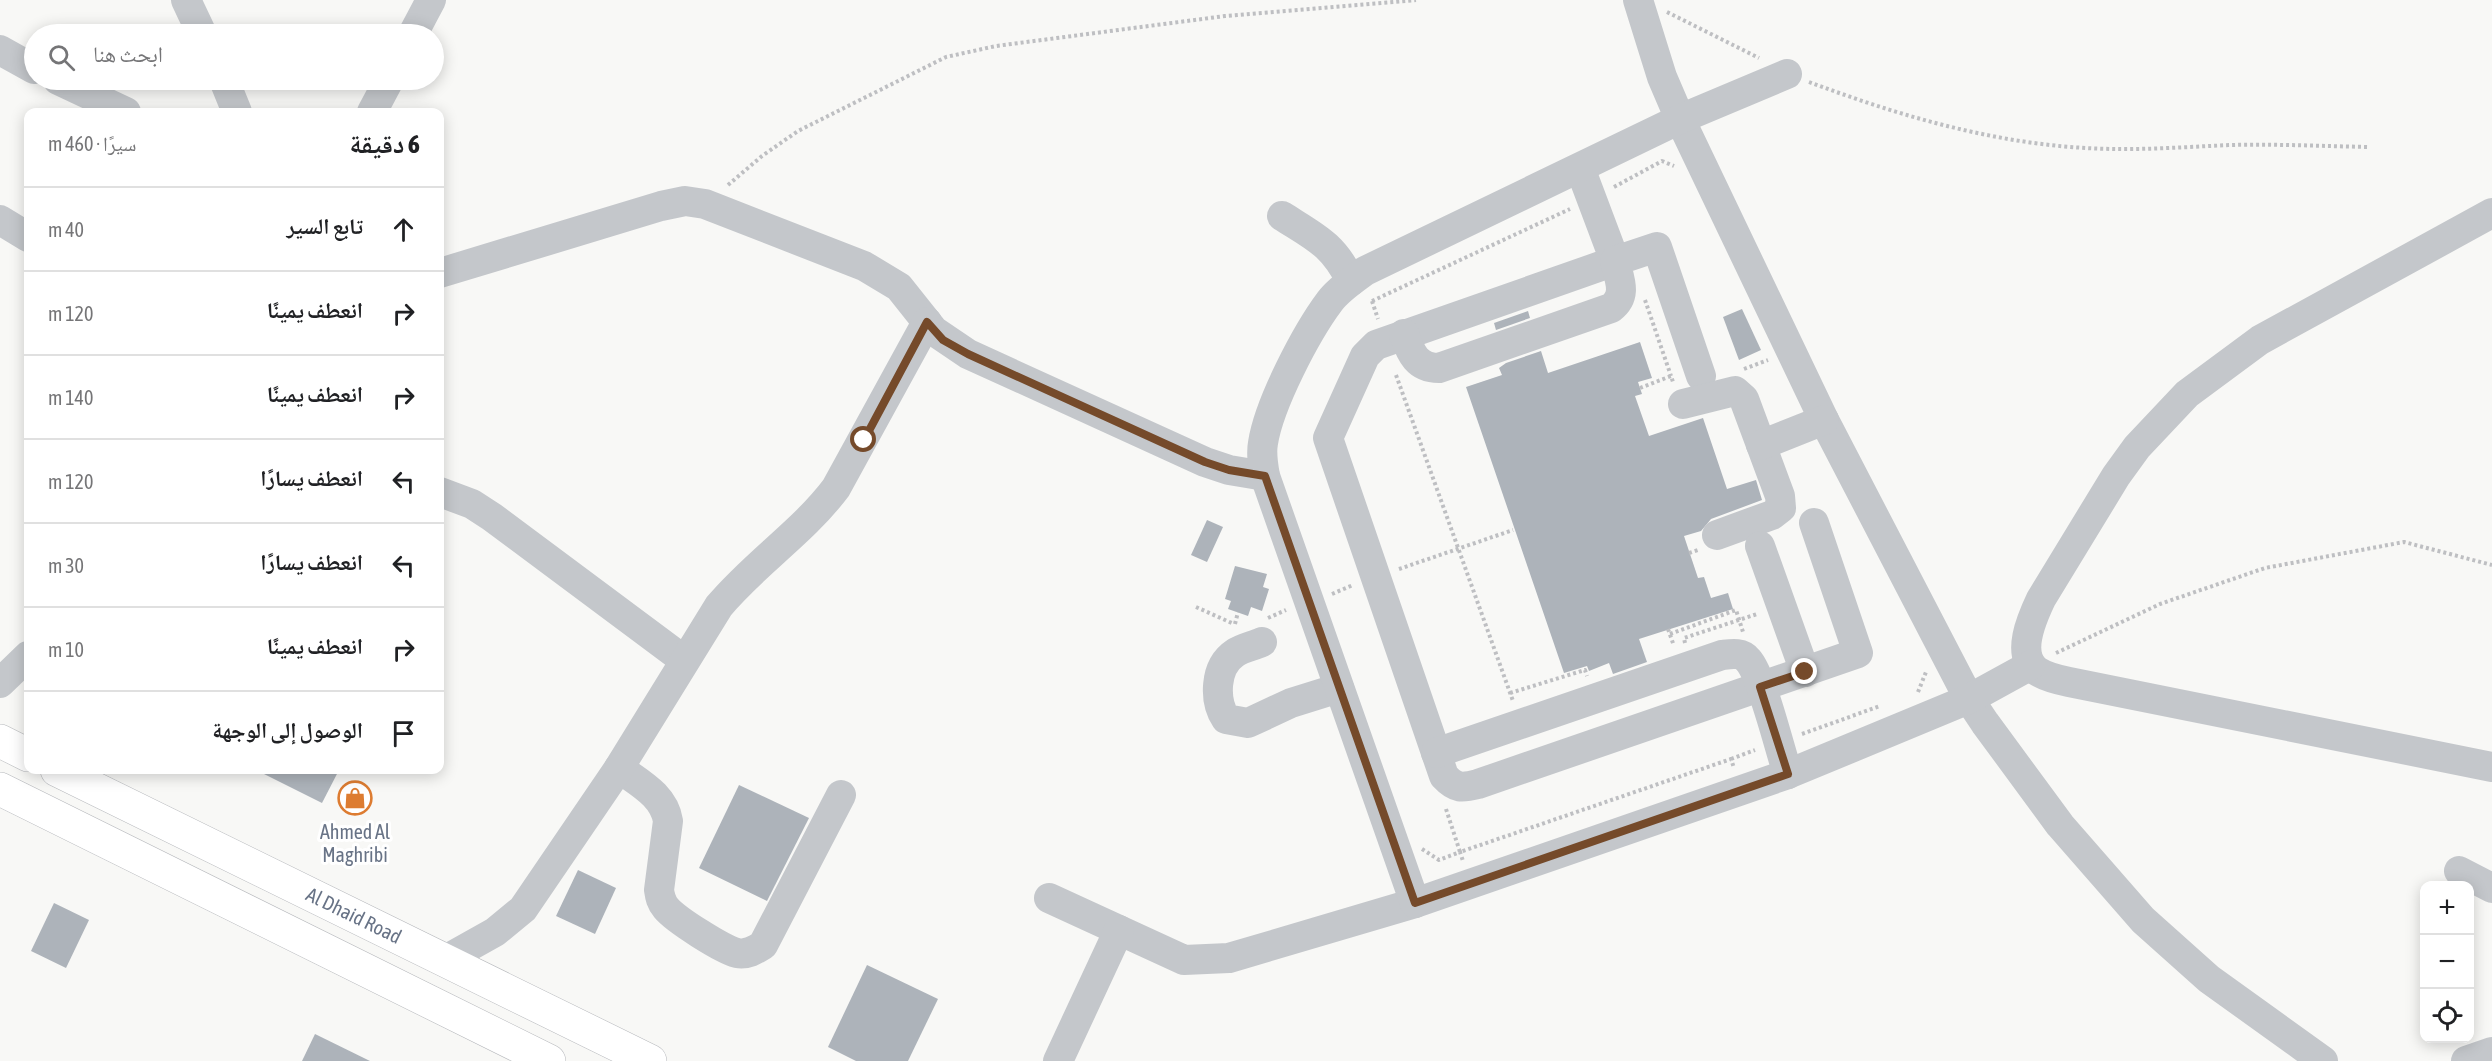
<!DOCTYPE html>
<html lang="ar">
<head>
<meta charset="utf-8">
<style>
  :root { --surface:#fff; --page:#f2f2f2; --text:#202124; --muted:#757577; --line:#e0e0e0 }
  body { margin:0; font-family:"Asap Condensed","Noto Naskh Arabic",sans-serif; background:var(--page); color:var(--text); direction:rtl }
  .controls { position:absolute; right:18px; bottom:18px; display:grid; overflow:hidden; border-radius:12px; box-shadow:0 3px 15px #0003 }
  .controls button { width:54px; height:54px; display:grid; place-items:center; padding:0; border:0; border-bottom:2px solid var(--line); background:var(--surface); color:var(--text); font:30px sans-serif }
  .stop { position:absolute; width:18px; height:18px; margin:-14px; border:4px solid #754a2a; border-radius:50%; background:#fff }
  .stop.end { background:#754a2a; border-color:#fff; box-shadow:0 2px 6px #0008 }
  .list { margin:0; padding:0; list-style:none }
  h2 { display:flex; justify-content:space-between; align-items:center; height:78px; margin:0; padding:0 24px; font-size:26px }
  h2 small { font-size:20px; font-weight:400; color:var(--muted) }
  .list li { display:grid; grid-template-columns:39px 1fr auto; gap:18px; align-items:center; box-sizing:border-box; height:84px; padding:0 24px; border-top:2px solid var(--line) }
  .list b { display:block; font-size:22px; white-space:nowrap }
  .list em { font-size:20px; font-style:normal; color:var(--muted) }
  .icon { flex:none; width:33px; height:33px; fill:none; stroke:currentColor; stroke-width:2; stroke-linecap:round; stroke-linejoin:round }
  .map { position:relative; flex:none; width:2492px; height:1061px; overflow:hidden; direction:ltr }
  .search { position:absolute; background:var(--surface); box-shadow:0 3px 15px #0003; left:24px; top:24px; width:420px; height:66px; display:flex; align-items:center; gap:15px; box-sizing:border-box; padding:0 21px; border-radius:33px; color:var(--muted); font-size:22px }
  .panel { position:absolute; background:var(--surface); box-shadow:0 3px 15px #0003; left:24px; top:108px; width:420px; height:666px; border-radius:12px; direction:rtl }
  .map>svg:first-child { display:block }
</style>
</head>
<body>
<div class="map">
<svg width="2492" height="1061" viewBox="0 0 2492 1061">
  <rect width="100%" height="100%" fill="#f8f8f6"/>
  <g fill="#adb3ba">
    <path d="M1742 309 1761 350 1739 360 1723 317Z"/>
    <path d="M1528 311 1530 318 1496 330 1494 323Z"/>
    <path d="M1640 342 1652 378 1638 382 1642 394 1635 396 1649 436 1703 418 1727 489 1756 480 1762 500 1711 519 1701 531 1684 536 1698 578 1704 577 1711 598 1728 593 1733 609 1639 639 1647 662 1613 674 1609 663 1589 671 1587 666 1564 673 1466 387 1502 375 1499 368 1506 363 1541 351 1548 373Z"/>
    <path d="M1207 520 1223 527 1207 562 1191 555Z"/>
    <path d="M1235 566 1267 574 1263 587 1269 589 1262 611 1251 607 1248 616 1228 609 1231 601 1225 599Z"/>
    <path d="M256 770H339L322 803Z"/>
    <path d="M739 785 809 818 767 901 699 868Z"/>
    <path d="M578 870 616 888 595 934 556 916Z"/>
    <path d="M54 903 89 920 66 968 31 951Z"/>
    <path d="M867 965 938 999 908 1061H856L828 1047Z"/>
    <path d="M315 1034 370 1061H302Z"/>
  </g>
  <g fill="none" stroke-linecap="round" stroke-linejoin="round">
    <defs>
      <g id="highway">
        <path d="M0 741 28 755"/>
        <path d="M57 770 650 1061"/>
        <path d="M0 789 549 1061"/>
      </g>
    </defs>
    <use href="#highway" stroke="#b7b9bd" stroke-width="34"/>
    <g stroke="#bebfc2" stroke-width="4" stroke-dasharray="3 3" stroke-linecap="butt">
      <path d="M1667 12 1759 58"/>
      <path d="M1809 82C1897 115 1992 143 2086 148 2135 151 2183 147 2231 145 2277 144 2322 146 2368 147"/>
      <path d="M728 185 762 156 798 131 946 57 996 46 1225 16 1416 0"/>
      <path d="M1614 187 1662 161 1674 166"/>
      <path d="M1645 300 1671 376"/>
      <path d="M1372 301 1570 209"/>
      <path d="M1372 301 1378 319"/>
      <path d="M1744 369 1768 360"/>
      <path d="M1396 375 1513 701"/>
      <path d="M1640 388 1671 376 1673 382"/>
      <path d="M1689 553 1698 550"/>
      <path d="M1399 569 1513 530"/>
      <path d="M1332 594 1353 585"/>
      <path d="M1196 607 1234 624"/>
      <path d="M1268 618 1286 610"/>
      <path d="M1235 624 1238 612"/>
      <path d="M1668 629 1674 646"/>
      <path d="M1670 634 1736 610 1743 632"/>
      <path d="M1685 643 1684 638 1757 614"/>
      <path d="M2056 653 2160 604 2265 568 2404 542 2492 565"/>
      <path d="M1918 692 1926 672"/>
      <path d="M1510 693 1585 670 1587 676"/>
      <path d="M1802 734 1880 706"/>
      <path d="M1731 759 1755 750"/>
      <path d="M1446 809 1460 852 1731 759 1734 768"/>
      <path d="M1422 849 1439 860 1460 852 1463 861"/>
    </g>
    <g stroke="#c4c7cb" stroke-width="30">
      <path d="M186 0 202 34"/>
      <path d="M1638 0 1662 77 1680 119 1824 420 1969 699 1985 723 2060 825 2143 920 2209 979 2323 1061"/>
      <path d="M413 34 431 0"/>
      <path d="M0 50 34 69"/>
      <path d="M58 80 126 112"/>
      <path d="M224 80 237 112"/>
      <path d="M372 112 389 80"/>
      <path d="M1580 168 1615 261 1376 345 1365 356 1328 438 1444 776C1456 789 1462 788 1478 784L1858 653 1814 523"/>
      <path d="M2492 213 2260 340 2187 394 2137 447 2116 476 2041 599C2032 618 2015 655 2037 671 2046 677 2059 680 2069 682L2492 767"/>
      <path d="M1282 216C1315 237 1333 244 1351 281"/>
      <path d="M0 220 28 237"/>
      <path d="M440 273 661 206 685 201 705 204 864 266 899 287 934 331 968 354 1205 462 1229 470 1265 476"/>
      <path d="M1404 334C1411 354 1417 368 1439 368L1611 308C1628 295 1619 279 1615 261L1657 247 1701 376"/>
      <path d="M1683 404 1735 391 1744 399 1780 496 1781 508 1772 515 1717 535"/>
      <path d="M1761 445 1824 420"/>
      <path d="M440 492 472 504 492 517 684 660"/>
      <path d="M1760 546 1805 672"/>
      <path d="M1262 642C1253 646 1242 648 1235 653 1214 667 1214 701 1226 719L1248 723 1291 703 1339 688"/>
      <path d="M0 683 28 656"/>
      <path d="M1436 753 1722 655C1731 654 1742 652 1748 660 1762 675 1780 751 1788 774"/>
      <path d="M619 768C639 783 664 795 668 821L659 890C660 897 661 902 666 908 676 920 722 949 737 953 747 955 755 950 763 945L841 795"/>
      <path d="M2459 871 2492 888"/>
      <path d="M1049 898 1184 960 1229 958 1415 903 1788 774 1969 699 2031 665"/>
      <path d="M1415 903 1265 476C1263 465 1261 454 1263 443 1269 404 1306 333 1330 301 1339 289 1353 280 1365 271L1680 119 1787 74"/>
      <path d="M445 960 495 932 523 909 619 768 719 606C755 563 803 532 836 488L927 322"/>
      <path d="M1058 1061 1119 930"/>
      <path d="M2466 1061 2492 1052"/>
    </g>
    <use href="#highway" stroke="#fff" stroke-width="33"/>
  </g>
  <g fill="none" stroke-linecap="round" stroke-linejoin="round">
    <path stroke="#754a2a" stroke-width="8" d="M864 440 927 322 943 340 968 354 1205 462 1229 470 1265 476 1415 903 1788 774 1760 687 1805 672"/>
  </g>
  <defs>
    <symbol id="shop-ring" viewBox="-11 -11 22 22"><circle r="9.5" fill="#fff" stroke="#dd7c31" stroke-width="1.5"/><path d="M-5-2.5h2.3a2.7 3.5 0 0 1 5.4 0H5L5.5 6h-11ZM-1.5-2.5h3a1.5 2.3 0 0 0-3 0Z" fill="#dd7c31"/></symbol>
  </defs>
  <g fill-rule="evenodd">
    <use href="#shop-ring" x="336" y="779" width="38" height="38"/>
  </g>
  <g text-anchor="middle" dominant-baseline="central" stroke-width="6" stroke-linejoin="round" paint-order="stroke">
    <g font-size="20" fill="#687386" stroke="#fff">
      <text x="355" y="831">Ahmed Al<tspan x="355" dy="23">Maghribi</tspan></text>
    </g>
    <g font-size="20" fill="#687386" stroke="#fff">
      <text transform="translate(354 915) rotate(26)">Al Dhaid Road</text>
    </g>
  </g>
</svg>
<div class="controls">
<button>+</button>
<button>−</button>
<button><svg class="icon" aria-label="locate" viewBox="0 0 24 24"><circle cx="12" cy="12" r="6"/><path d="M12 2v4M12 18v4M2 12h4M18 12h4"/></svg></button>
</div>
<div class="stop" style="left:864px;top:440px"></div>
<div class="stop end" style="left:1805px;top:672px"></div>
<div class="search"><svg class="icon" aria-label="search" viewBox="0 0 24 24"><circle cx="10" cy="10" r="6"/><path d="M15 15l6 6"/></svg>ابحث هنا</div>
<section class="panel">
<h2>6 دقيقة<small>سيرًا · 460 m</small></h2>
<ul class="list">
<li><svg class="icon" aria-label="ahead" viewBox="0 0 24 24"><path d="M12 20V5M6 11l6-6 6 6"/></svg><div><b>تابع السير</b></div><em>40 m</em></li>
<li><svg class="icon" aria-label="right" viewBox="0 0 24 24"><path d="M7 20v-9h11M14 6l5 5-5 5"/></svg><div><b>انعطف يمينًا</b></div><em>120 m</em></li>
<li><svg class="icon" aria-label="right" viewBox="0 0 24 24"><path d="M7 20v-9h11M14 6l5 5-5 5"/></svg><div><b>انعطف يمينًا</b></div><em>140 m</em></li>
<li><svg class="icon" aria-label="left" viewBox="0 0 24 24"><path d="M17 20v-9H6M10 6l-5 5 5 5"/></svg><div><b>انعطف يسارًا</b></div><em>120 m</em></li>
<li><svg class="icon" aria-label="left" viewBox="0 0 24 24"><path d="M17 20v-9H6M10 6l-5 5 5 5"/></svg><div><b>انعطف يسارًا</b></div><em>30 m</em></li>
<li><svg class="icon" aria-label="right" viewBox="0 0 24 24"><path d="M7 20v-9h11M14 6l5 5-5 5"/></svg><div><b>انعطف يمينًا</b></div><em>10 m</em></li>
<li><svg class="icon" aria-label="arrive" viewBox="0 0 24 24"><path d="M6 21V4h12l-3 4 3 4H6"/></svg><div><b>الوصول إلى الوجهة</b></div></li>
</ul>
</section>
</div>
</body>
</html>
